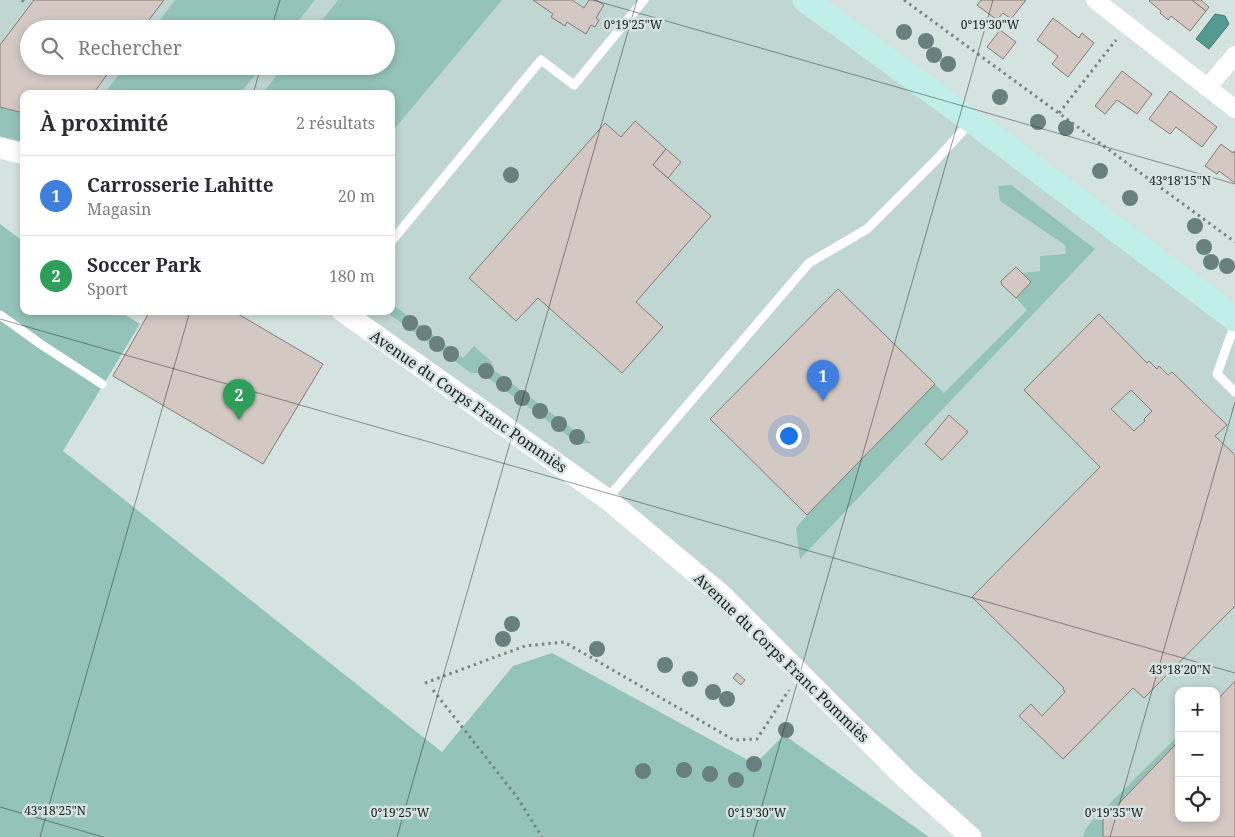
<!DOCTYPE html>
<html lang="fr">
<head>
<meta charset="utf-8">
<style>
  :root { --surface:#fff; --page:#f2f2f3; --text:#2b2b33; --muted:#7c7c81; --line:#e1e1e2; --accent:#b45309 }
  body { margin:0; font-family:"Noto Serif",serif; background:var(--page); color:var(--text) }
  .controls { position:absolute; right:15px; bottom:15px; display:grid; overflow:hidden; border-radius:10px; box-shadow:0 2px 8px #0003 }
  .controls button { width:45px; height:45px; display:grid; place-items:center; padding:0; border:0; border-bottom:1px solid var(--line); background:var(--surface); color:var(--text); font:25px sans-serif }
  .you { position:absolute; left:788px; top:435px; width:18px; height:18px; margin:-12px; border:4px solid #fff; border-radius:50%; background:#1a73e8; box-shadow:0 0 0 8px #1a73e833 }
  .badge { display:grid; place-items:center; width:32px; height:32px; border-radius:50%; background:var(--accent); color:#fff; font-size:16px; font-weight:700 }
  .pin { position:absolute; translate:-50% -41px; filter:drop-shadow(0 1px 2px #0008) }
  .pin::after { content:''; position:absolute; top:26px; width:18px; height:15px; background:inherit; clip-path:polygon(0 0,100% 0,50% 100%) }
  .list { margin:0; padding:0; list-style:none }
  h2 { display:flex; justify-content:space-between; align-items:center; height:65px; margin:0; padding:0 20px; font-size:21px }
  h2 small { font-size:16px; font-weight:400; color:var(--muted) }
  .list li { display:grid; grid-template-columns:32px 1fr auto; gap:15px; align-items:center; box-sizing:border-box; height:80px; padding:0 20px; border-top:1px solid var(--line) }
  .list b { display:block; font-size:19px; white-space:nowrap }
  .list p { margin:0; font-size:16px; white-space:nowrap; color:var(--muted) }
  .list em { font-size:16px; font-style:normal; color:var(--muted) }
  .icon { flex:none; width:28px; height:28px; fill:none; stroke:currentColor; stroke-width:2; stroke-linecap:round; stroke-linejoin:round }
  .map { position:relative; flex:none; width:1235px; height:837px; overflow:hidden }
  .search { position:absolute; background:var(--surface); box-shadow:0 2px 8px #0003; left:20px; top:20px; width:375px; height:55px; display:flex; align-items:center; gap:12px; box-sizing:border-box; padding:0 18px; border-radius:28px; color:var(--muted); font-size:19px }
  .panel { position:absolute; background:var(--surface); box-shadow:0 2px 8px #0003; left:20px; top:90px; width:375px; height:225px; border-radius:10px }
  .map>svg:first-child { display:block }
</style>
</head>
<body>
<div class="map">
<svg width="1235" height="837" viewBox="0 0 1235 837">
  <rect width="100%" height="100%" fill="#d4e2e0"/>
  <path fill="#c0d6d2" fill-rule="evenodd" d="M0 0H805L1235 319V837H971L722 595 342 311H391V94H24V154L0 148ZM29 29H386V66H29ZM1179 691H1216V818H1179Z"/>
  <g fill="#94c3ba">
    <path d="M175 0H315L292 29H153Z"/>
    <path d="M338 0H502L391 133V94H262L284 66H386V29H315Z"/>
    <path d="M125 66H262L240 94H104Z"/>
    <path d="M0 107 24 113V142L0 136Z"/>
    <path d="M1011 185 1095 249 800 559 796 528 807 515 935 384 944 393 1027 310 1016 298 1031 282 1022 273 1040 271V256L1066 254 1065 245 1000 201 998 186Z"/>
    <path d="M0 224 24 242V311H119L140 324 63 451 442 752 513 666 552 653 755 764 784 735 929 837H0Z"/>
    <path d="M391 303 463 358 474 346 493 363 490 367 591 443 579 444 481 373H471L385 311H391Z"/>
    <path d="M1179 735V741L1103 820V837H1083L1085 830 1091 822Z"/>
  </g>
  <path fill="#559a90" stroke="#44766e" d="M1215 14 1225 16 1229 24 1209 49 1196 39Z"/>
  <g fill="#d3c9c2" stroke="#867c76" fill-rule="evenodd">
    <path d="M34 0H164L142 29H29V66H113L93 94H24V113L0 107V45Z"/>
    <path d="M533 0H572L584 8 589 0H596L604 5 596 18 599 20 595 27 591 25 586 34 567 22 565 26 551 17 553 14Z"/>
    <path d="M981 0H1026L1011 19 1003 13 997 20 977 5Z"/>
    <path d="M1150 0H1192L1206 11 1190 31 1171 16 1168 20 1160 13 1161 11 1149 1Z"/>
    <path d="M1192 0H1201L1209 7 1206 11Z"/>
    <path d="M1053 18 1079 38 1082 33 1094 43 1068 77 1052 64 1058 56 1037 40Z"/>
    <path d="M1000 30 1016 42 1003 59 987 47Z"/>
    <path d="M1122 71 1152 94 1137 114 1117 100 1105 114 1095 106Z"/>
    <path d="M1170 91 1217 127 1202 147 1176 127 1170 134 1149 119Z"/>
    <path d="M635 121 666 149 653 165 711 216 636 302 663 327 622 373 538 298 516 321 469 278 605 123 621 137Z"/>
    <path d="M1221 144 1233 153 1234 151 1235 153V183L1219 171 1217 174 1205 166Z"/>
    <path d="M666 149 681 162 668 178 653 165Z"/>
    <path d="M1016 267 1031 282 1016 298 1002 285 1001 281Z"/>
    <path d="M838 289 935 384 807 515 710 419Z"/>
    <path d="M150 311H233L323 364 263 464 113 376Z"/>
    <path d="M1099 314 1147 363 1149 361 1157 369 1159 366 1168 375 1172 372 1227 425 1215 436 1235 455V606L1144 698 1133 688 1063 759 1019 716 1031 704 1042 716 1065 692 1063 689 1064 688 972 597 1100 467 1024 390ZM1131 390 1152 411 1144 419 1145 421 1134 431 1111 409Z"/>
    <path d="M949 415 968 432 942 460 925 444Z"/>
    <path d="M737 673 745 680 741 685 733 678Z"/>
    <path d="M1235 681V837H1103V820L1179 741V818H1216V701Z"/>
  </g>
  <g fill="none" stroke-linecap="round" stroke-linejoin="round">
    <g stroke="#7b8483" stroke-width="3" stroke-dasharray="2.5 4" stroke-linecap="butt">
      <path d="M22 0 24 2"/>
      <path d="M904 0 1235 242"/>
      <path d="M1059 113 1116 40"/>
      <path d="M425 683 525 646 564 642 734 740 757 739 789 690"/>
      <path d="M433 690 517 797 542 837"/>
    </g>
    <g stroke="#fff" stroke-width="9">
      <path d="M391 242 541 60 574 85 644 0"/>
      <path d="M0 315 42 345 102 384"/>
      <path d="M1235 324 1217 374 1235 392"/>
      <path d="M607 499 809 263 867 229 936 160 971 122"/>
    </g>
    <g stroke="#fff" stroke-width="18">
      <path d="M1095 0 1235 109"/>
      <path d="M1207 88 1235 55"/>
    </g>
    <g stroke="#fff" stroke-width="21">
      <path d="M0 148 24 154"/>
      <path d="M342 311 607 499 722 595 907 780 971 837"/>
    </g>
    <path stroke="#c0efe9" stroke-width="25" d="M805 0 972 121 1235 319"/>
  </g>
  <g fill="#68817e">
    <circle cx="904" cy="32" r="8"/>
    <circle cx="926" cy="41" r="8"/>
    <circle cx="934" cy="55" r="8"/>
    <circle cx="948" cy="64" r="8"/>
    <circle cx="1000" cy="97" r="8"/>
    <circle cx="1038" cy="122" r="8"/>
    <circle cx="1066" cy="128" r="8"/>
    <circle cx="1100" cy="171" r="8"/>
    <circle cx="511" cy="175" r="8"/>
    <circle cx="1130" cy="198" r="8"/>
    <circle cx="1195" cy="226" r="8"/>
    <circle cx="1204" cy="247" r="8"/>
    <circle cx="1211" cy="262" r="8"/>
    <circle cx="1227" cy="266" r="8"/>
    <circle cx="410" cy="323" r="8"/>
    <circle cx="424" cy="333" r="8"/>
    <circle cx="437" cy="344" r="8"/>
    <circle cx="451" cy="354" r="8"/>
    <circle cx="486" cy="371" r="8"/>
    <circle cx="504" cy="384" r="8"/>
    <circle cx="522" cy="398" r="8"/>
    <circle cx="540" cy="411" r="8"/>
    <circle cx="559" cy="424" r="8"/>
    <circle cx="577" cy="437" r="8"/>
    <circle cx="512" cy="624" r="8"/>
    <circle cx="503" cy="639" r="8"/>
    <circle cx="597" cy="649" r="8"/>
    <circle cx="665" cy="665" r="8"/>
    <circle cx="690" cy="679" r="8"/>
    <circle cx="713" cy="692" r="8"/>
    <circle cx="727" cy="699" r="8"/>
    <circle cx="786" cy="730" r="8"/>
    <circle cx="754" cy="764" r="8"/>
    <circle cx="684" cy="770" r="8"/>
    <circle cx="643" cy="771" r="8"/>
    <circle cx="710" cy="774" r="8"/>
    <circle cx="736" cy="780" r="8"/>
  </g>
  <path fill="none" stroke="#1c2120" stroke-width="1" stroke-opacity="0.45" d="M593 0 1235 184M271 29 280 0M253 94 261 66M0 319 1235 673M0 807 103 837M40 837 190 311M397 837 637 0M753 837 993 0M1110 837 1235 402"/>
  <g text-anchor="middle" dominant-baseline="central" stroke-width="5" stroke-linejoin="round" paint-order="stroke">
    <g font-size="15" fill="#1c2120" stroke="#d4e2e0">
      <text transform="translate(469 401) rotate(35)">Avenue du Corps Franc Pommiès</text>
      <text transform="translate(782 657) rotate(44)">Avenue du Corps Franc Pommiès</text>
    </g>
  </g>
  <g font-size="12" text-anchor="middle" fill="#1c2120" stroke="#d4e2e0" stroke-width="5" stroke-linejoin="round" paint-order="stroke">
    <text x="633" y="29">0°19'25"W</text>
    <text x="990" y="29">0°19'30"W</text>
    <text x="1180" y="185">43°18'15"N</text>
    <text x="1180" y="674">43°18'20"N</text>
    <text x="55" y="815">43°18'25"N</text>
    <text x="400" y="817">0°19'25"W</text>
    <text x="757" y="817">0°19'30"W</text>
    <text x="1114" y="817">0°19'35"W</text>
  </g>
</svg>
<div class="controls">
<button>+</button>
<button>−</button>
<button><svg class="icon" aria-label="locate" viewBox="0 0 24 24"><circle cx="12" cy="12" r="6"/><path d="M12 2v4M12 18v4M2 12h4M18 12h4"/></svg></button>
</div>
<div class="you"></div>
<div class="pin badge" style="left:823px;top:401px;background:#3f7fe0">1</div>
<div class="pin badge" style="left:239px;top:420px;background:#2e9e5b">2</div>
<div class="search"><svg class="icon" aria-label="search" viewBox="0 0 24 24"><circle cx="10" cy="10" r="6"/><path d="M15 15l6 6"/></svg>Rechercher</div>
<section class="panel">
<h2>À proximité<small>2 résultats</small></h2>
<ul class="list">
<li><span class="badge" style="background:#3f7fe0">1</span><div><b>Carrosserie Lahitte</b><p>Magasin</p></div><em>20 m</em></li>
<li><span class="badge" style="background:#2e9e5b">2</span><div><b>Soccer Park</b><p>Sport</p></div><em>180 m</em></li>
</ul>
</section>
</div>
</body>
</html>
